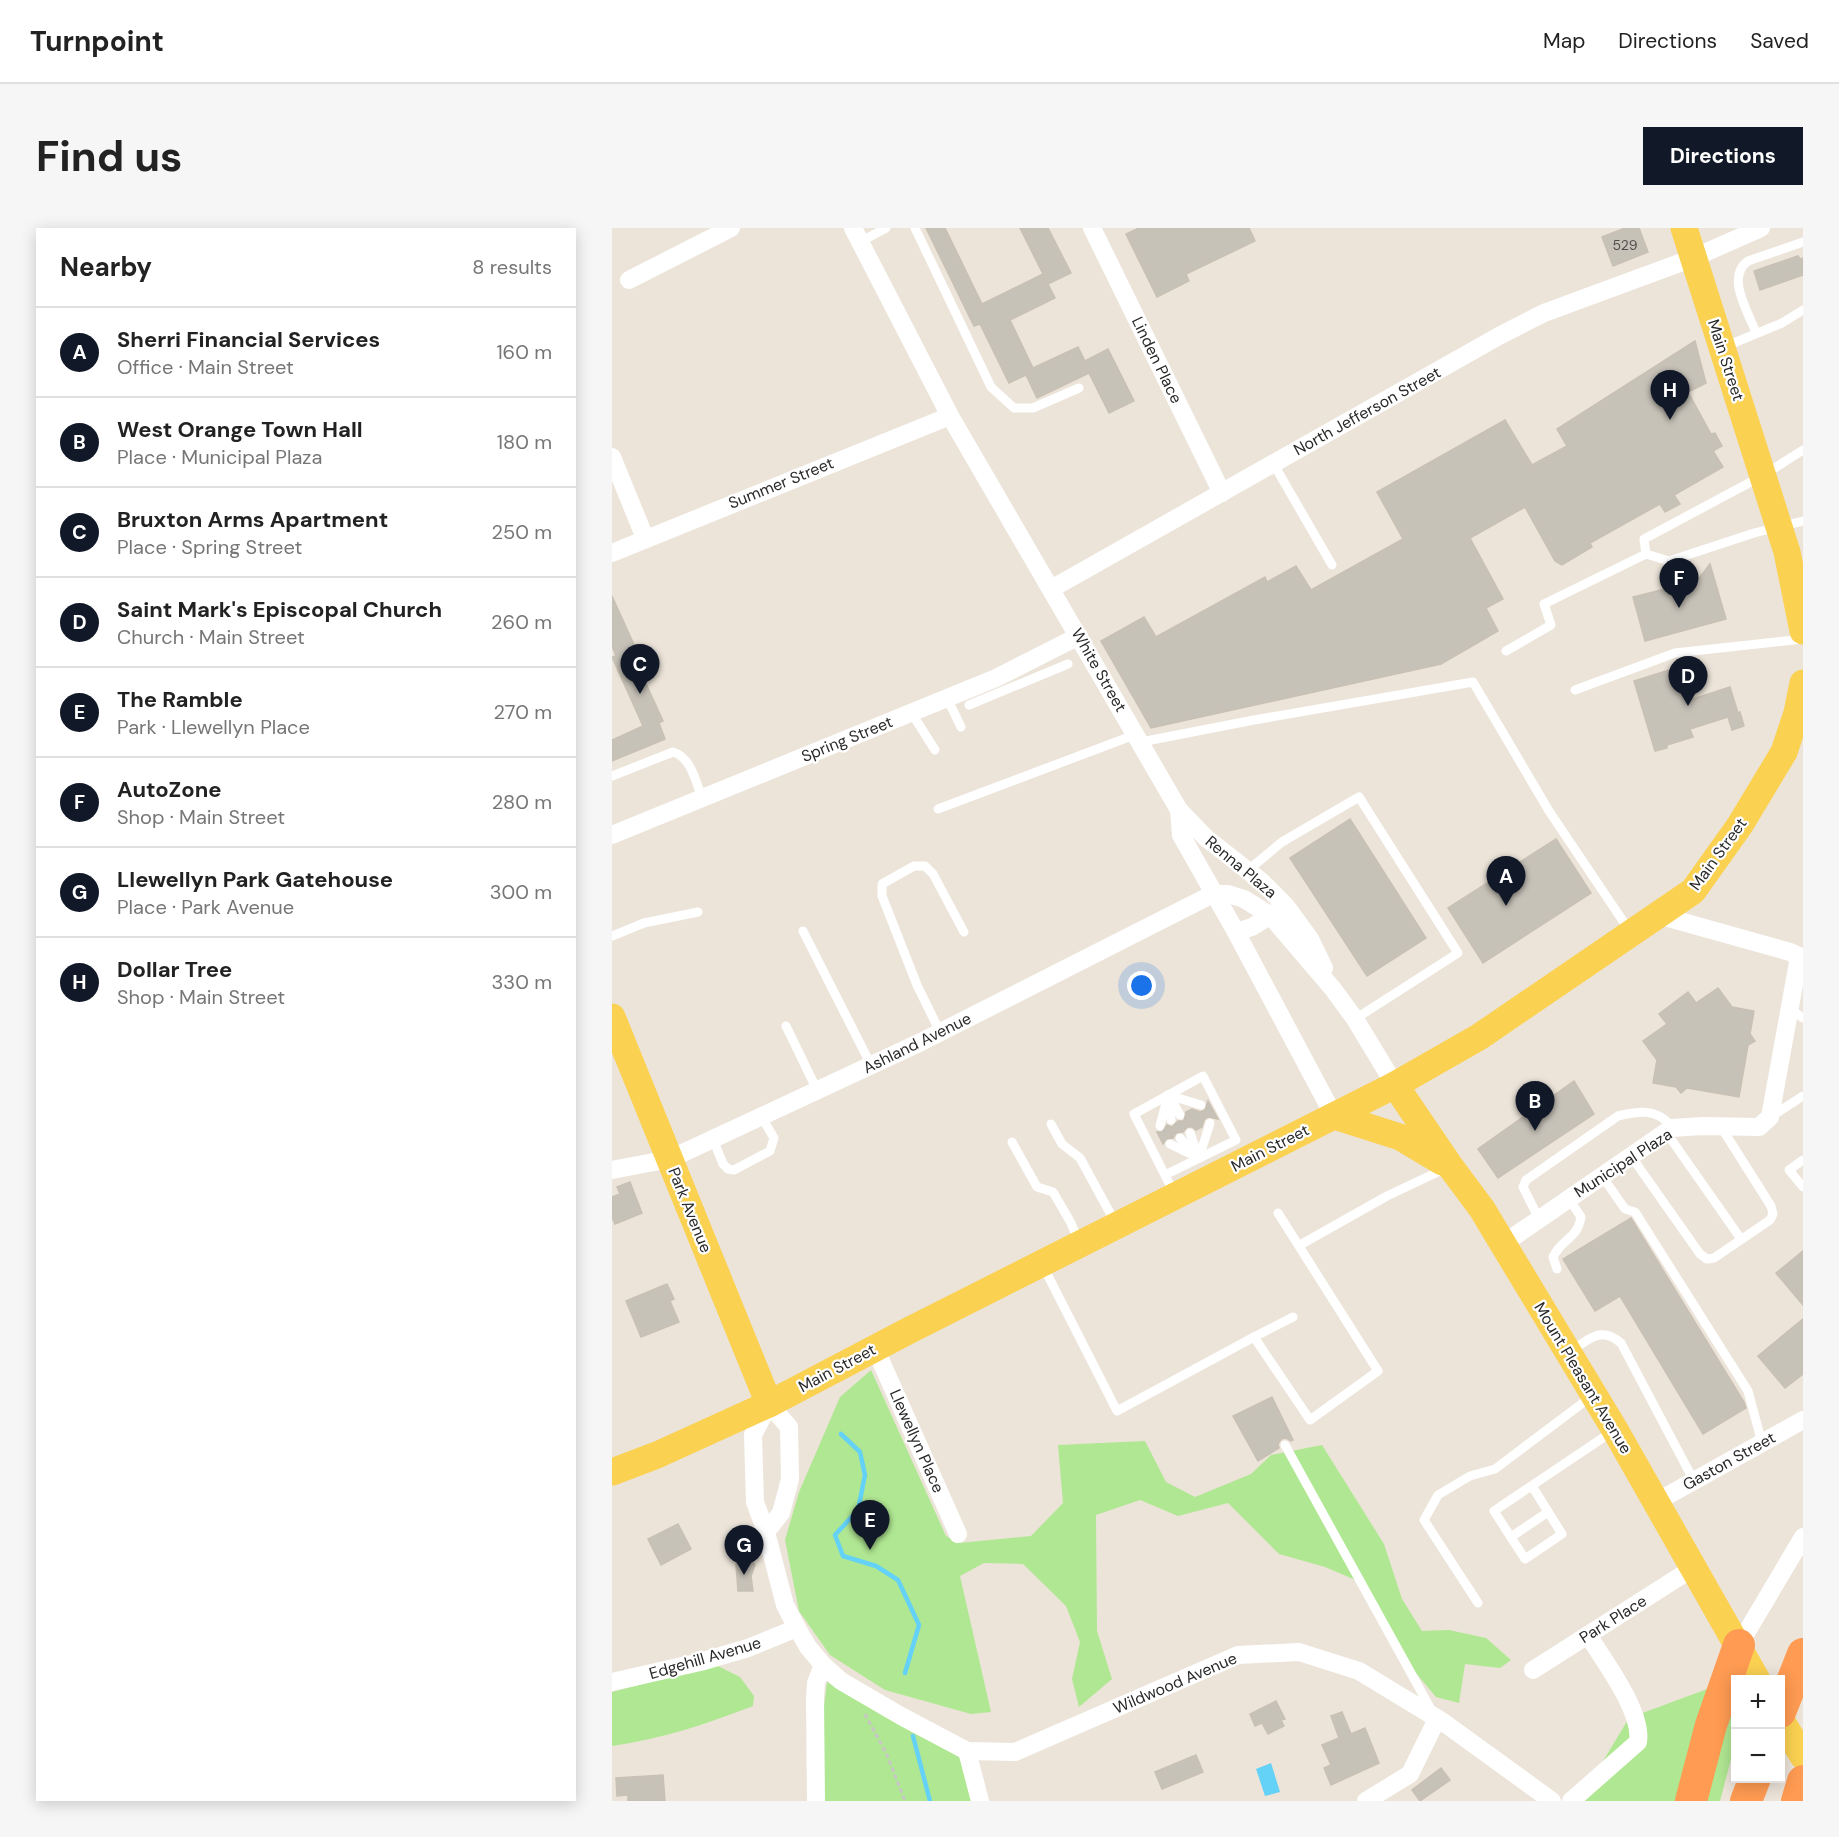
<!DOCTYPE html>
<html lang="en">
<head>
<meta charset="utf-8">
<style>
  :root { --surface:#fff; --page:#f6f6f6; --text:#222; --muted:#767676; --line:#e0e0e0; --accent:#111827 }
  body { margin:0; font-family:"DM Sans",sans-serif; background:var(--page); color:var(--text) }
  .controls { position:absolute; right:18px; bottom:18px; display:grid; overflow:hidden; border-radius:0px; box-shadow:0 3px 15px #0003 }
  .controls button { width:54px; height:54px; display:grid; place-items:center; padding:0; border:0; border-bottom:2px solid var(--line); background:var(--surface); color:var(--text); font:30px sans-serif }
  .you { position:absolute; left:530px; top:758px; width:21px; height:21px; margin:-15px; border:4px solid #fff; border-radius:50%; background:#1a73e8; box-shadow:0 0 0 9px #1a73e833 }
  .badge { display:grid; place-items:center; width:39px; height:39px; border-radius:50%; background:var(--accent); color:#fff; font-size:20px; font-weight:700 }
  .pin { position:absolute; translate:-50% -50px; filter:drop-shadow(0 2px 3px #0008) }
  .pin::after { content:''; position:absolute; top:32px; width:21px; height:18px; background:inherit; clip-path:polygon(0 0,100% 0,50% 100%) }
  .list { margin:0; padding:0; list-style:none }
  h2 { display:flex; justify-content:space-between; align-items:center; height:78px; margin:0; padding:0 24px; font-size:26px }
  h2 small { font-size:20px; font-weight:400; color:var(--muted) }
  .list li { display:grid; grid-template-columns:39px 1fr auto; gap:18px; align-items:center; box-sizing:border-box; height:90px; padding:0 24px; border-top:2px solid var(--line) }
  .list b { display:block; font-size:22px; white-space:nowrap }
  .list p { margin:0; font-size:20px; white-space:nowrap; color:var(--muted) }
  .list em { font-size:20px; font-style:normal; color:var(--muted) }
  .map { position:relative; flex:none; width:1191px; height:1573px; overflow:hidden; border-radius:0px }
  header { display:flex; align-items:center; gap:36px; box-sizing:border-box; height:84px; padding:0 30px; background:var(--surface); border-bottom:2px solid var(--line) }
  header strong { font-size:28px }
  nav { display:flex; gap:33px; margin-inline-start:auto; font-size:21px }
  .intro { display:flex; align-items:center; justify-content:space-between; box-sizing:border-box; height:144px; padding:0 36px }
  h1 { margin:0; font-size:42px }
  .button { padding:15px 27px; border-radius:0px; background:var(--accent); color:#fff; font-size:21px; font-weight:700 }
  main { display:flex; gap:36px; padding:0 36px }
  aside { flex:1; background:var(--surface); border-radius:0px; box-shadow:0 3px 15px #0003 }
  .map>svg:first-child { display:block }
</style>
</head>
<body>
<header>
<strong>Turnpoint</strong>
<nav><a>Map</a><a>Directions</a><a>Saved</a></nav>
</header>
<div class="intro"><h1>Find us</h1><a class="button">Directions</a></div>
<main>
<aside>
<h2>Nearby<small>8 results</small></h2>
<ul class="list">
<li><span class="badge">A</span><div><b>Sherri Financial Services</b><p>Office · Main Street</p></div><em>160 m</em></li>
<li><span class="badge">B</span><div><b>West Orange Town Hall</b><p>Place · Municipal Plaza</p></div><em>180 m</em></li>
<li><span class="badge">C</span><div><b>Bruxton Arms Apartment</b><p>Place · Spring Street</p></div><em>250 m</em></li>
<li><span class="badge">D</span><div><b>Saint Mark's Episcopal Church</b><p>Church · Main Street</p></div><em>260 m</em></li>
<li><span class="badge">E</span><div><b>The Ramble</b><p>Park · Llewellyn Place</p></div><em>270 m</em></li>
<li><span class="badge">F</span><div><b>AutoZone</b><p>Shop · Main Street</p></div><em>280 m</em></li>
<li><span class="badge">G</span><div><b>Llewellyn Park Gatehouse</b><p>Place · Park Avenue</p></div><em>300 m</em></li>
<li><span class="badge">H</span><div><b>Dollar Tree</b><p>Shop · Main Street</p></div><em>330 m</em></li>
</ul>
</aside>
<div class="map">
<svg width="1191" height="1573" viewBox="0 0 1191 1573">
  <rect width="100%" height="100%" fill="#ece4d9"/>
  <g fill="#b0e792">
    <path d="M259 1142 334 1308 347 1315 419 1308 451 1275 446 1217 533 1213 554 1254 583 1269 639 1246 659 1227 710 1217 772 1316 790 1371 810 1403 837 1402 874 1410 899 1432 888 1440 853 1436 847 1475 824 1469 789 1427 746 1353 713 1339 667 1326 616 1275 566 1288 528 1272 484 1287 485 1403 500 1451 467 1479 460 1451 468 1414 454 1378 411 1336 372 1335 348 1348 379 1484 359 1486 273 1462 218 1427 187 1383 173 1312 187 1264 228 1169Z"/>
    <path d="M104 1437 128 1449 142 1468 141 1478C95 1496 49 1511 0 1518V1464Z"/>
    <path d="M215 1454 348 1529 362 1573H208L210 1495Z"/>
    <path d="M1106 1457 1124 1485 1123 1516 1108 1573H967L1017 1490Z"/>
  </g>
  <path fill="#64d1f7" d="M659 1535 668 1564 653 1568 644 1541Z"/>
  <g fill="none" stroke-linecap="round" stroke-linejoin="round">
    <g stroke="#64d1f7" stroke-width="4.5">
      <path d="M229 1206 248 1224 253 1247 246 1282 223 1307 231 1328 264 1338 286 1352 307 1397 293 1445"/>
      <path d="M301 1508 318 1573"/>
    </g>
  </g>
  <g fill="#c7c2b8" stroke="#c8c0b3" stroke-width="1.5">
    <path d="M314 0H333L370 76 431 46 443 70 398 92 421 140 466 119 473 133 496 121 522 173 497 185 477 145 425 170 414 147 397 155 368 96 362 98Z"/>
    <path d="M408 0H436L459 45 436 56Z"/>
    <path d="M527 0H637L643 13 574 46 577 53 545 69 514 6Z"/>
    <path d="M1013 0H1027L1036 24 1001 38 990 9Z"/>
    <path d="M1186 28 1188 31 1191 30V47L1148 62 1142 43Z"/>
    <path d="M1083 113 1094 155 1076 164 1099 206 1103 205 1110 218 1101 223 1111 239 1062 267 1068 276 1053 284 1048 276 978 315 980 319 950 337 943 333 913 279 858 310 891 371 874 380 886 403 829 436 539 500 489 413 532 389 544 409 653 349 655 354 684 338 699 362 791 311 765 264 893 192 920 237 955 218 945 201Z"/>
    <path d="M1098 336 1114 391 1033 413 1021 369 1085 353Z"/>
    <path d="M0 368 24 421 19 423 51 493 47 495 53 511 0 533V512L31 498 0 429 4 428 0 418Z"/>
    <path d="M1067 439 1078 472 1118 459 1126 485 1128 484 1132 498 1120 502 1116 489 1078 501 1081 509 1055 517V520L1043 523 1022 453Z"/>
    <path d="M738 591 814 710 755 748 678 630Z"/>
    <path d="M944 611 979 665 871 735 836 680Z"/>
    <path d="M1106 760 1120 779 1142 783 1138 806 1143 813 1136 817 1127 869 1075 860 1069 865 1064 859 1041 855 1045 832 1031 813 1055 796 1047 786 1076 764 1084 775Z"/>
    <path d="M962 853 982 886 886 950 866 921Z"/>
    <path d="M596 873 606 891 596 889 592 892 590 899 584 902 580 899H575L571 904 564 905 561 910 554 911 551 916 545 904H550L555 897 560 899 566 893H572L574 884 580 881 588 884 593 882Z"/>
    <path d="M18 954 30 985 3 996 0 989V969L8 966 5 959Z"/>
    <path d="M1019 990 1132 1174 1134 1180 1091 1206 1008 1068 983 1083 951 1031Z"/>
    <path d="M1191 1023V1077L1164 1045Z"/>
    <path d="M55 1056 62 1071 58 1073 67 1094 29 1109 14 1073Z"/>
    <path d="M1191 1091V1146L1173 1160 1146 1128Z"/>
    <path d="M660 1169 681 1212 679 1213 674 1210 669 1211 666 1216 667 1220 646 1233 621 1188Z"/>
    <path d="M66 1296 79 1321 49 1337 36 1311Z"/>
    <path d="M133 1328 137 1329 143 1337 139 1348 141 1363H126L124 1336Z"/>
    <path d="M664 1473 673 1491 669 1492 672 1498 656 1506 650 1495 643 1498 638 1486Z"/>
    <path d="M730 1484 739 1506 753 1500 767 1535 719 1557 712 1540 719 1537 710 1517 727 1510 719 1488Z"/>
    <path d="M584 1527 591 1544 550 1561 543 1544Z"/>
    <path d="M829 1540 838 1552 808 1573 800 1562Z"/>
    <path d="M51 1547 53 1573H16V1567L5 1568 4 1550Z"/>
  </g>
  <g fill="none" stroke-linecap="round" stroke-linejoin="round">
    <path stroke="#c7c7c7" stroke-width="3" stroke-dasharray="4.5 3" stroke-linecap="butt" d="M253 1486 275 1527 293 1573"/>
    <g stroke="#fff" stroke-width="9">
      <path d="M303 0 379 159 402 180H421L467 160"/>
      <path d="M248 14 274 0"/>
      <path d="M1144 105C1137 85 1113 49 1136 33L1191 14"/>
      <path d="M1112 119 1170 95 1191 82"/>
      <path d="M1191 222 1150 248 1032 311 1034 326 1057 333 1142 305 1191 293"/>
      <path d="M661 235 720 337"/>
      <path d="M894 423 939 397 932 376 1034 326"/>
      <path d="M963 462 1063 425 1191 411"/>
      <path d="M335 470 349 499"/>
      <path d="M357 477 456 436"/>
      <path d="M299 484 323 522"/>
      <path d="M529 514 642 492 861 454 937 583 1017 702"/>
      <path d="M0 548 61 524C79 529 84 554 90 570"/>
      <path d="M326 581 525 506"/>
      <path d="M635 643 670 614 747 569 846 725 743 791"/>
      <path d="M191 703 259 837"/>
      <path d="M0 708 32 695 86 684"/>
      <path d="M1178 781 1191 790"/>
      <path d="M174 798 205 862"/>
      <path d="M328 804 305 757 270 668V656L302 638H313L321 646 352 704"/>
      <path d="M556 867 589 877"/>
      <path d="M559 871 568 887"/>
      <path d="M557 872 559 892"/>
      <path d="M1160 888 1191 868"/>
      <path d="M439 896 450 916 468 930 504 996"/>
      <path d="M548 898 556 867"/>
      <path d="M1054 904 1129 1011"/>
      <path d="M578 905 585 925"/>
      <path d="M568 910 581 924"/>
      <path d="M101 911 111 936 116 941 122 942 158 923 162 910 149 888"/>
      <path d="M400 914 425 959 441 964 459 995 467 1014"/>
      <path d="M558 916 587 930"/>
      <path d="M1019 928 1088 1026 1095 1031 1102 1030 1158 992 1161 986 1159 978 1109 899"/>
      <path d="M587 930 598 895"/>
      <path d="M1191 932 1177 942 1191 959"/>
      <path d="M553 947 624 912 591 848 522 886 562 965"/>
      <path d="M990 948 1013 981 1023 984 1136 1163 1150 1215"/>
      <path d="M927 991 911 959 914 952 1006 888C1027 883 1047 880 1060 900"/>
      <path d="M688 1017 775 968 832 941"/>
      <path d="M431 1038 505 1183 642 1109 698 1192 766 1143 666 985"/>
      <path d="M945 1041 941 1029C951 1009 965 1012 969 989L957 971"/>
      <path d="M642 1109 681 1089"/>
      <path d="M957 1124C977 1112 988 1097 1009 1115L1082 1253"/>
      <path d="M673 1217 821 1485"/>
      <path d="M920 1258 950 1306 913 1331 882 1283 1001 1203"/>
      <path d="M899 1309 936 1284"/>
      <path d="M866 1375 812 1292 826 1267 858 1248 883 1241 980 1168"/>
    </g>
    <g stroke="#fff" stroke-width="18">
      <path d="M241 0 338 188 567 582 569 607 624 704 722 888"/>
      <path d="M480 0 610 265"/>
      <path d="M17 52 119 0"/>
      <path d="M0 229 33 310"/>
      <path d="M0 325 338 188"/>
      <path d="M439 361 887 108 932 85 1081 30 1149 0"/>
      <path d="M567 582 594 610 649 653 674 678 698 711 712 740"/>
      <path d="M0 607 384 450 467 408"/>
      <path d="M1046 687 1178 724 1191 730"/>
      <path d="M624 704 640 699 667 682"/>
      <path d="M0 942 58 931 309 814 601 666H616L632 671 658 687 721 761 743 791 783 857"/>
      <path d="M891 1016 1060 900 1090 898 1147 899 1158 889 1187 729"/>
      <path d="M263 1120 346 1306"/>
      <path d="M1044 1274 1191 1192"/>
      <path d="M154 1304 169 1285 178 1251 177 1199 157 1176 141 1207 143 1274 154 1304 173 1377 185 1400 196 1419 211 1437 229 1453 289 1488 355 1523 403 1524 626 1427 687 1424 747 1443 831 1494 940 1573"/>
      <path d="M1127 1417 1191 1309"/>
      <path d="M921 1442 1081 1340"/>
      <path d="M0 1454 88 1434 136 1420 185 1400"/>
      <path d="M355 1523 368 1573"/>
      <path d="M204 1573 203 1470 204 1455 211 1437"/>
      <path d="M754 1573 798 1546 825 1491"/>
      <path d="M959 1573 1026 1514C1031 1484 992 1433 976 1407"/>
    </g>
    <g stroke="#fad151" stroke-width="27">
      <path d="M1072 0 1175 324 1191 403"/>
      <path d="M0 789 157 1176"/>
      <path d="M783 857 838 938 870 981 891 1016 1003 1202 1145 1452"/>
      <path d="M722 888 788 909 830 934"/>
      <path d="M0 1244 45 1227 157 1176 296 1103 783 857 867 809 1081 663 1128 597 1172 524 1185 485 1191 455"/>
      <path d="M1168 1491 1191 1528"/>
    </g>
    <g stroke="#ff9b52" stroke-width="32">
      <path d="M1168 1484 1191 1426"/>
      <path d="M1079 1573 1099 1497 1127 1417"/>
      <path d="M1134 1573 1143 1550"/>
      <path d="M1185 1573 1191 1553"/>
    </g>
  </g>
  <g text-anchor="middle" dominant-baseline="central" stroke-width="4.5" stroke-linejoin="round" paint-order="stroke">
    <g font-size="14" fill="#504f4d">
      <text x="1013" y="17">529</text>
    </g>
    <g font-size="16" fill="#292929" stroke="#fff">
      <text transform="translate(545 132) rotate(64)">Linden Place</text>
      <text transform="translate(1114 132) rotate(72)">Main Street</text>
      <text transform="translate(755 183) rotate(-29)">North Jefferson Street</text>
      <text transform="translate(169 255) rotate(-22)">Summer Street</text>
      <text transform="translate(487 442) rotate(60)">White Street</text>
      <text transform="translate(235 511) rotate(-22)">Spring Street</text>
      <text transform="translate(1106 626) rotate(-54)">Main Street</text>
      <text transform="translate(629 639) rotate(40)">Renna Plaza</text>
      <text transform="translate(305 815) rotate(-26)">Ashland Avenue</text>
      <text transform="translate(658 920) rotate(-27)">Main Street</text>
      <text transform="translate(1011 935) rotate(-33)">Municipal Plaza</text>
      <text transform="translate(78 982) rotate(68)">Park Avenue</text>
      <text transform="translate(225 1140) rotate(-28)">Main Street</text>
      <text transform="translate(971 1150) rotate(59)">Mount Pleasant Avenue</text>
      <text transform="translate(305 1213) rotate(66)">Llewellyn Place</text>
      <text transform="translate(1117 1233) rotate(-29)">Gaston Street</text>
      <text transform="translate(1001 1391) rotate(-32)">Park Place</text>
      <text transform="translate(93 1430) rotate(-16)">Edgehill Avenue</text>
      <text transform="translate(563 1455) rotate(-23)">Wildwood Avenue</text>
    </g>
  </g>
</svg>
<div class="controls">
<button>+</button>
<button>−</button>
</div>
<div class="you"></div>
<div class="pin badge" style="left:894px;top:678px">A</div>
<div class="pin badge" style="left:923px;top:903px">B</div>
<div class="pin badge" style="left:28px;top:466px">C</div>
<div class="pin badge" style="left:1076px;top:478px">D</div>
<div class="pin badge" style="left:258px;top:1322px">E</div>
<div class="pin badge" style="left:1067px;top:380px">F</div>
<div class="pin badge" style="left:132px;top:1347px">G</div>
<div class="pin badge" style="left:1058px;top:192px">H</div>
</div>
</main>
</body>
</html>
